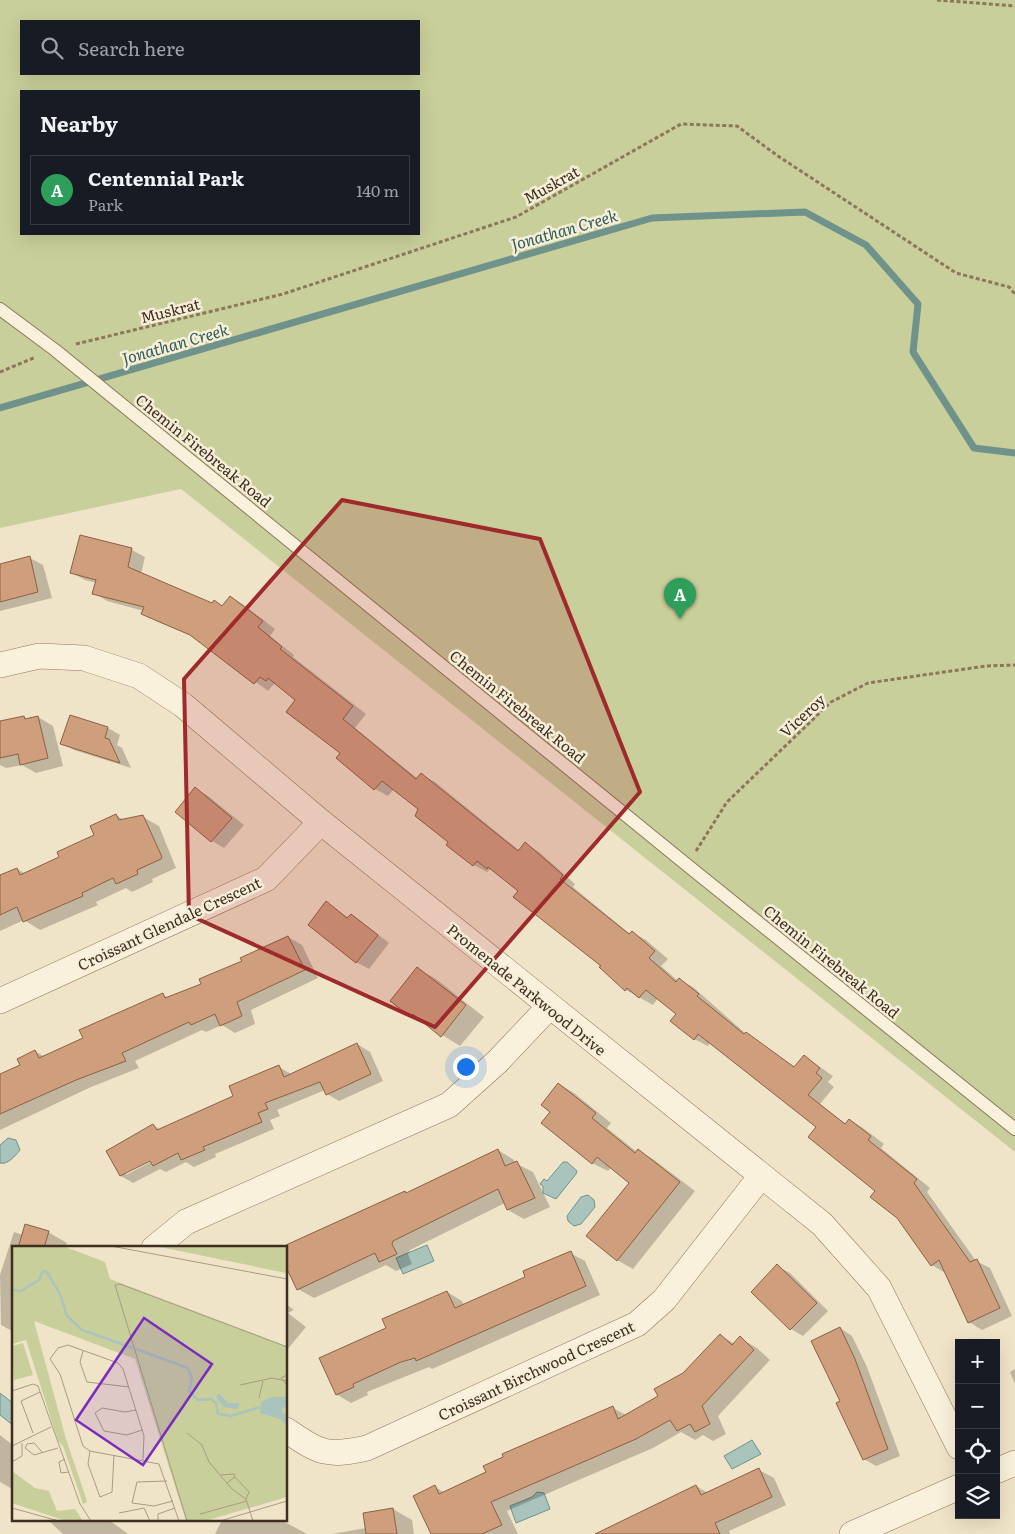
<!DOCTYPE html>
<html lang="en">
<head>
<meta charset="utf-8">
<style>
  :root { --surface:#171b24; --page:#242831; --text:#f1f3f6; --muted:#9ea1a6; --line:#363941; --accent:#b45309 }
  body { margin:0; font-family:Literata,serif; background:var(--page); color:var(--text) }
  .controls { position:absolute; right:15px; bottom:15px; display:grid; overflow:hidden; border-radius:0px; box-shadow:0 5px 20px #0002 }
  .controls button { width:45px; height:45px; display:grid; place-items:center; padding:0; border:0; border-bottom:1px solid var(--line); background:var(--surface); color:var(--text); font:25px sans-serif }
  .you { position:absolute; left:465px; top:1066px; width:18px; height:18px; margin:-12px; border:4px solid #fff; border-radius:50%; background:#1a73e8; box-shadow:0 0 0 8px #1a73e833 }
  .badge { display:grid; place-items:center; width:32px; height:32px; border-radius:50%; background:var(--accent); color:#fff; font-size:16px; font-weight:700 }
  .pin { position:absolute; translate:-50% -41px; filter:drop-shadow(0 1px 2px #0008) }
  .pin::after { content:''; position:absolute; top:26px; width:18px; height:15px; background:inherit; clip-path:polygon(0 0,100% 0,50% 100%) }
  .list { margin:0; padding:0; list-style:none }
  h2 { display:flex; justify-content:space-between; align-items:center; height:65px; margin:0; padding:0 20px; font-size:21px }
  h2 small { font-size:16px; font-weight:400; color:var(--muted) }
  .list li { display:grid; grid-template-columns:32px 1fr auto; gap:15px; align-items:center; box-sizing:border-box; height:70px; margin:0 10px 10px; padding:0 10px; border:1px solid var(--line); border-radius:0px }
  .list b { display:block; font-size:19px; white-space:nowrap }
  .list p { margin:0; font-size:16px; white-space:nowrap; color:var(--muted) }
  .list em { font-size:16px; font-style:normal; color:var(--muted) }
  .icon { flex:none; width:28px; height:28px; fill:none; stroke:currentColor; stroke-width:2; stroke-linecap:round; stroke-linejoin:round }
  .map { position:relative; flex:none; width:1015px; height:1534px; overflow:hidden }
  .search { position:absolute; background:var(--surface); box-shadow:0 5px 20px #0002; left:20px; top:20px; width:400px; height:55px; display:flex; align-items:center; gap:12px; box-sizing:border-box; padding:0 18px; border-radius:0px; color:var(--muted); font-size:19px }
  .panel { position:absolute; background:var(--surface); box-shadow:0 5px 20px #0002; left:20px; top:90px; width:400px; height:145px; border-radius:0px }
  .map>svg:first-child { display:block }
</style>
</head>
<body>
<div class="map">
<svg width="1015" height="1534" viewBox="0 0 1015 1534">
  <rect width="100%" height="100%" fill="#f0e4c8"/>
  <path fill="#c9cf9b" fill-rule="evenodd" d="M0 0H1015V1152L181 489 0 528ZM21 21H419V74H21ZM21 91H419V234H21Z"/>
  <g fill="#a9c4bc" stroke="#6f938a">
    <path d="M8 1138 16 1140 20 1150C15 1156 8 1165 0 1163V1145Z"/>
    <path d="M563 1162H567L577 1171 576 1174 556 1199 543 1193V1186L540 1184 544 1179 547 1181Z"/>
    <path d="M588 1195 594 1200 595 1207 581 1224 574 1226 568 1221 567 1216 581 1197Z"/>
    <path d="M427 1245 434 1261 403 1274 396 1258Z"/>
    <path d="M0 1393 14 1404V1426L0 1415Z"/>
    <path d="M752 1440 761 1454 732 1469 724 1456Z"/>
    <path d="M537 1492 544 1493 550 1509 516 1523 510 1506 532 1497Z"/>
  </g>
  <g fill="#0003" fill-rule="evenodd">
    <path d="M81 537 132 550 145 557 141 574 212 604 223 607 231 597 244 605 275 629 270 636 294 655 293 657 366 714 355 728 418 779 421 775 435 782 520 851 526 844 539 852 575 884 573 887 630 934 632 932 646 940 668 959 661 966 678 981 680 980 693 987 745 1033 795 1067 804 1056 833 1076 828 1082 834 1087 820 1104 846 1124 850 1120 863 1128 884 1144 881 1148 930 1188 927 1192 976 1261 990 1268 1012 1316 982 1330 969 1322 945 1273 932 1265 877 1191 818 1126 711 1042 708 1046 694 1039 678 1014 658 998 653 1005 626 990 520 891 490 869 487 872 474 865 448 845 450 842 419 808 394 789 388 796 375 789 297 700 281 687 274 684 268 691 197 638 156 621 143 613 144 611 107 601 94 593 96 583 85 580 72 573Z"/>
    <path d="M30 558 43 565 52 598 0 611V566Z"/>
    <path d="M24 717 28 720 38 717 53 726 63 766 36 773 22 765 6 768 0 765V723Z"/>
    <path d="M70 717 108 728 120 735 117 745 122 748 131 768 74 750 62 743Z"/>
    <path d="M195 788 208 796 244 825 224 848 212 841 176 812Z"/>
    <path d="M116 815 124 820 143 817 159 826 176 868 152 879 153 882 132 892 126 888 96 902 98 905 40 930 24 920 0 931V877L17 869 26 874 61 858 95 835Z"/>
    <path d="M326 903 349 918 351 915 363 923 389 943 369 969 356 962Z"/>
    <path d="M288 937 302 945 318 978 251 1010 255 1024 235 1033 222 1025 206 1032 202 1030 135 1061 139 1068 91 1087 0 1130V1075L21 1066 35 1051 45 1057 84 1039 163 995 169 998 202 984Z"/>
    <path d="M418 969 436 979 484 1017 460 1046 412 1016Z"/>
    <path d="M357 1044 370 1052 383 1081 339 1101 327 1094 325 1090 277 1110 280 1116 270 1120 274 1129 215 1154 216 1157 194 1167 186 1162 166 1172 160 1169 133 1183 121 1176 108 1151 153 1125 161 1130 235 1096 279 1067 291 1074ZM155 1157 156 1159 126 1175V1172Z"/>
    <path d="M559 1084 574 1093 611 1123 607 1128 637 1152 638 1151 653 1159 695 1191 633 1269 617 1260 631 1182 611 1167 608 1171 592 1163 552 1112Z"/>
    <path d="M498 1150 514 1160 515 1163 533 1172 550 1207 524 1219 508 1210 505 1203 410 1250 408 1254 412 1264 396 1271 386 1265 314 1298 298 1289 286 1248H283L405 1192 407 1194Z"/>
    <path d="M14 1232 23 1235 48 1232 67 1243 65 1248H14V1332L1 1325 0 1275Z"/>
    <path d="M570 1253 585 1261 600 1295 432 1369 429 1367 367 1392 368 1395 351 1403 336 1394 388 1329 447 1292 462 1301 464 1306 527 1278Z"/>
    <path d="M777 1266 790 1273 828 1311 803 1336 791 1329Z"/>
    <path d="M286 1304 294 1310 288 1313 306 1327 286 1351Z"/>
    <path d="M840 1328 852 1336 867 1367 900 1456 876 1466 864 1459 842 1401Z"/>
    <path d="M721 1336 735 1344 740 1338 757 1348 770 1360 718 1416 726 1434 713 1441 703 1435 695 1440 681 1432 653 1448 507 1511 518 1534H432L435 1487 445 1493 613 1408 626 1415 660 1396Z"/>
    <path d="M1015 1369V1384L1010 1372Z"/>
    <path d="M0 1435 14 1446V1490L0 1482Z"/>
    <path d="M759 1470 774 1478 786 1505 729 1531 730 1534H597L696 1486 708 1493Z"/>
    <path d="M393 1509 412 1520 414 1534H332L366 1528Z"/>
    <path d="M48 1520H109L128 1534H63Z"/>
    <path d="M222 1520H281L307 1534H215Z"/>
  </g>
  <g fill="none" stroke-linecap="round" stroke-linejoin="round">
    <path stroke="#6f938a" stroke-width="7" d="M0 408 652 218 805 212 866 245 918 304 913 352 974 448 1015 453"/>
  </g>
  <g fill="#cf9f7d" stroke="#8d5f41">
    <path d="M80 535 132 548 128 567 212 603 214 600 222 606 230 596 263 621 258 627 282 647 280 649 353 706 343 719 416 779 421 773 518 851 525 842 563 875 560 879 629 934 632 931 655 951 649 958 676 982 679 978 699 994 697 996 744 1034 746 1032 794 1067 804 1055 820 1068 816 1073 822 1078 808 1095 845 1124 849 1119 871 1136 868 1140 917 1179 914 1183 970 1262 977 1259 1000 1308 968 1323 939 1260 931 1266 897 1218 870 1197 875 1191 808 1137 816 1127 698 1034 694 1040 670 1021 676 1014 646 990 639 998 627 988 625 991 599 967 601 966 513 897 518 891 488 867 487 869 477 861 473 866 446 845 448 842 415 816 418 809 382 781 374 790 336 758 340 753 286 712 295 700 268 678 266 681 260 677 254 684 190 635 141 614 144 607 92 594 96 580 70 573Z"/>
    <path d="M30 556 38 592 0 602V564Z"/>
    <path d="M70 715 108 727 105 738 109 739 120 763 60 744Z"/>
    <path d="M24 716 25 719 38 716 48 758 20 765 18 754 0 758V721Z"/>
    <path d="M195 787 232 818 211 842 175 812Z"/>
    <path d="M116 814 119 820 143 815 162 857 161 859 137 870 138 874 116 884 113 878 82 893 83 896 23 922 17 907 0 915V875L17 868 20 875 59 857 57 852 94 835 90 826Z"/>
    <path d="M326 901 347 918 351 914 378 935 356 963 308 925Z"/>
    <path d="M288 936 305 970 237 1002 242 1016 220 1026 215 1014 191 1025 189 1022 122 1053 126 1061 76 1080 0 1114V1074L20 1065 17 1059 35 1050 39 1058 83 1038 79 1030 163 993 165 998 201 984 199 979 242 961 240 958Z"/>
    <path d="M417 967 466 1005 441 1037 413 1014 411 1017 390 1001Z"/>
    <path d="M357 1043 371 1074 326 1095 320 1082 265 1103 268 1109 258 1113 262 1122 203 1147 205 1150 181 1160 178 1153 153 1166 150 1161 120 1176 106 1151 153 1124 157 1130 233 1096 229 1086 279 1065 284 1077Z"/>
    <path d="M558 1083 596 1113 592 1118 635 1153 638 1149 680 1182 617 1261 586 1236 629 1183 597 1157 592 1164 541 1123 550 1112 541 1105Z"/>
    <path d="M498 1149 505 1166 517 1161 535 1198 507 1210 498 1189 393 1241 392 1244 397 1254 379 1262 375 1253 297 1290 286 1267V1245L405 1191 406 1193Z"/>
    <path d="M25 1224 49 1231 44 1248H18Z"/>
    <path d="M571 1251 586 1286 416 1361 415 1358 401 1362 353 1384 354 1387 336 1395 319 1358 386 1328 382 1319 447 1291 455 1308 525 1277 523 1271Z"/>
    <path d="M777 1264 817 1303 790 1330 751 1292Z"/>
    <path d="M840 1327 855 1359 888 1449 863 1460 836 1403 840 1401 811 1341Z"/>
    <path d="M720 1334 732 1345 740 1336 754 1350 702 1406 710 1424 695 1432 690 1424 677 1431 670 1420 636 1439 491 1502 502 1525 482 1534H431L413 1496 435 1485 439 1494 486 1472 483 1466 503 1457 502 1454 613 1406 618 1419 658 1396 654 1389 683 1373Z"/>
    <path d="M759 1468 772 1497 715 1523 720 1534H595L696 1485 701 1495Z"/>
    <path d="M393 1508 397 1534H366L363 1513Z"/>
  </g>
  <g fill="none" stroke-linecap="round" stroke-linejoin="round">
    <defs>
      <path id="service" d="M0 309 55 350 687 865 1015 1129"/>
      <g id="minor">
        <path d="M0 665 39 656 84 658 139 676 183 705 321 822 822 1224 879 1288 959 1447"/>
        <path d="M0 1001 266 879 321 822"/>
        <path d="M154 1248 186 1222 449 1105 497 1062 549 1007"/>
        <path d="M286 1430C320 1453 326 1457 367 1448L637 1324 664 1300 761 1176"/>
        <path d="M996 1471 1015 1463"/>
        <path d="M852 1534 959 1487"/>
      </g>
    </defs>
    <use href="#service" stroke="#8d765c" stroke-width="14"/>
    <use href="#minor" stroke="#8d765c" stroke-width="26"/>
    <g stroke="#8d765c" stroke-width="3" stroke-dasharray="4 2.5" stroke-linecap="butt">
      <path d="M937 0 1015 6"/>
      <path d="M76 344 283 294 516 217 681 124 737 126 778 156 956 273 1009 287 1015 294"/>
      <path d="M0 372 36 357"/>
      <path d="M696 851 727 802 831 702 868 683 986 666 1015 665"/>
    </g>
    <use href="#service" stroke="#faf1dc" stroke-width="12"/>
    <use href="#minor" stroke="#faf1dc" stroke-width="25"/>
  </g>
  <path fill="#9e2a2b" fill-opacity="0.2" stroke="#9e2a2b" stroke-width="4" stroke-linejoin="round" d="M342 500 540 539 640 792 435 1027 189 915 184 679Z"/>
  <g text-anchor="middle" dominant-baseline="central" stroke-width="5" stroke-linejoin="round" paint-order="stroke">
    <g font-size="15" fill="#3d2e20" stroke="#f7eed8">
      <text transform="translate(551 184) rotate(-29)">Muskrat</text>
      <text transform="translate(170 310) rotate(-14)">Muskrat</text>
      <text transform="translate(204 450) rotate(39)">Chemin Firebreak Road</text>
      <text transform="translate(518 706) rotate(39)">Chemin Firebreak Road</text>
      <text transform="translate(802 715) rotate(-43)">Viceroy</text>
      <text transform="translate(169 923) rotate(-25)">Croissant Glendale Crescent</text>
      <text transform="translate(832 961) rotate(39)">Chemin Firebreak Road</text>
      <text transform="translate(527 989) rotate(39)">Promenade Parkwood Drive</text>
      <text transform="translate(536 1370) rotate(-25)">Croissant Birchwood Crescent</text>
    </g>
    <g font-size="16" font-style="italic" fill="#2f5d5a" stroke="#f7eed8">
      <text transform="translate(564 229) rotate(-16)">Jonathan Creek</text>
      <text transform="translate(175 343) rotate(-16)">Jonathan Creek</text>
    </g>
  </g>
  <g transform="translate(12 1246)">
    <rect width="275" height="275" fill="#f0e4c8"/>
    <path d="M0 0H51L93 16 98 33 275 100V251L193 275H174L123 113 22 75 54 193 74 252 75 256 71 258 51 200 46 195 14 94 0 98ZM142 0H275L274 27 153 2ZM11 97 21 129 2 134 0 100ZM0 225 23 242 37 245 45 265 63 263 71 275H54L0 257Z" fill="#c9cf9b"/>
    <path d="M207 147 216 157H227L226 163 212 161 204 151ZM260 151H275V162L271 161 270 165 275 170V180L268 173 248 167 249 156Z" fill="#a9c4bc"/>
    <path fill="none" stroke="#a9c4bc" stroke-width="2.5" d="M0 44 9 45 27 34 31 25 35 26 48 48 55 70 70 84 121 102M124 103 176 122 180 133 177 145 186 154 199 153 204 157 206 168 219 170 248 161"/>
    <path fill="none" stroke="#a89b85" stroke-width="1" d="M99 0 275 33M275 32V54M71 105 68 116 75 136 117 141M275 129 269 132 275 139M228 139 260 132 275 135M0 145 21 138 26 140 68 258 79 275M247 152 251 135M124 164 113 166 90 162 83 167 92 185 115 189 130 184M21 187 9 155 28 146M175 187 190 199 197 216 220 243 234 253 241 275M0 200 39 181M78 205 76 218 88 251 100 246 102 209M30 206 22 197 15 198 13 202 22 209 46 202M53 213 47 216 49 227 57 226M131 214 132 190 111 123 106 117 56 99 46 102 38 113 48 128 71 200 78 205 147 218 167 275M0 216 10 210V197M209 229 222 228 223 231 215 237M223 231 237 246 234 253M155 235 125 236 120 257 142 260 161 255M0 262 47 275M107 267 132 262 138 275M188 268 235 255M146 275V268L163 262M175 275 103 39 108 38 275 101M208 275 275 255"/>
    <path fill="#7b2cbf" fill-opacity="0.15" stroke="#7b2cbf" stroke-width="2.5" d="M132 72 200 118 131 219 64 174Z"/>
    <rect width="275" height="275" fill="none" stroke="#3d2e20" stroke-width="2.5"/>
  </g>
</svg>
<div class="controls">
<button>+</button>
<button>−</button>
<button><svg class="icon" aria-label="locate" viewBox="0 0 24 24"><circle cx="12" cy="12" r="6"/><path d="M12 2v4M12 18v4M2 12h4M18 12h4"/></svg></button>
<button><svg class="icon" aria-label="layers" viewBox="0 0 24 24"><path d="M12 4l9 5-9 5-9-5zM3 14l9 5 9-5"/></svg></button>
</div>
<div class="you"></div>
<div class="pin badge" style="left:680px;top:619px;background:#2e9e5b">A</div>
<div class="search"><svg class="icon" aria-label="search" viewBox="0 0 24 24"><circle cx="10" cy="10" r="6"/><path d="M15 15l6 6"/></svg>Search here</div>
<section class="panel">
<h2>Nearby<small></small></h2>
<ul class="list">
<li><span class="badge" style="background:#2e9e5b">A</span><div><b>Centennial Park</b><p>Park</p></div><em>140 m</em></li>
</ul>
</section>
</div>
</body>
</html>
